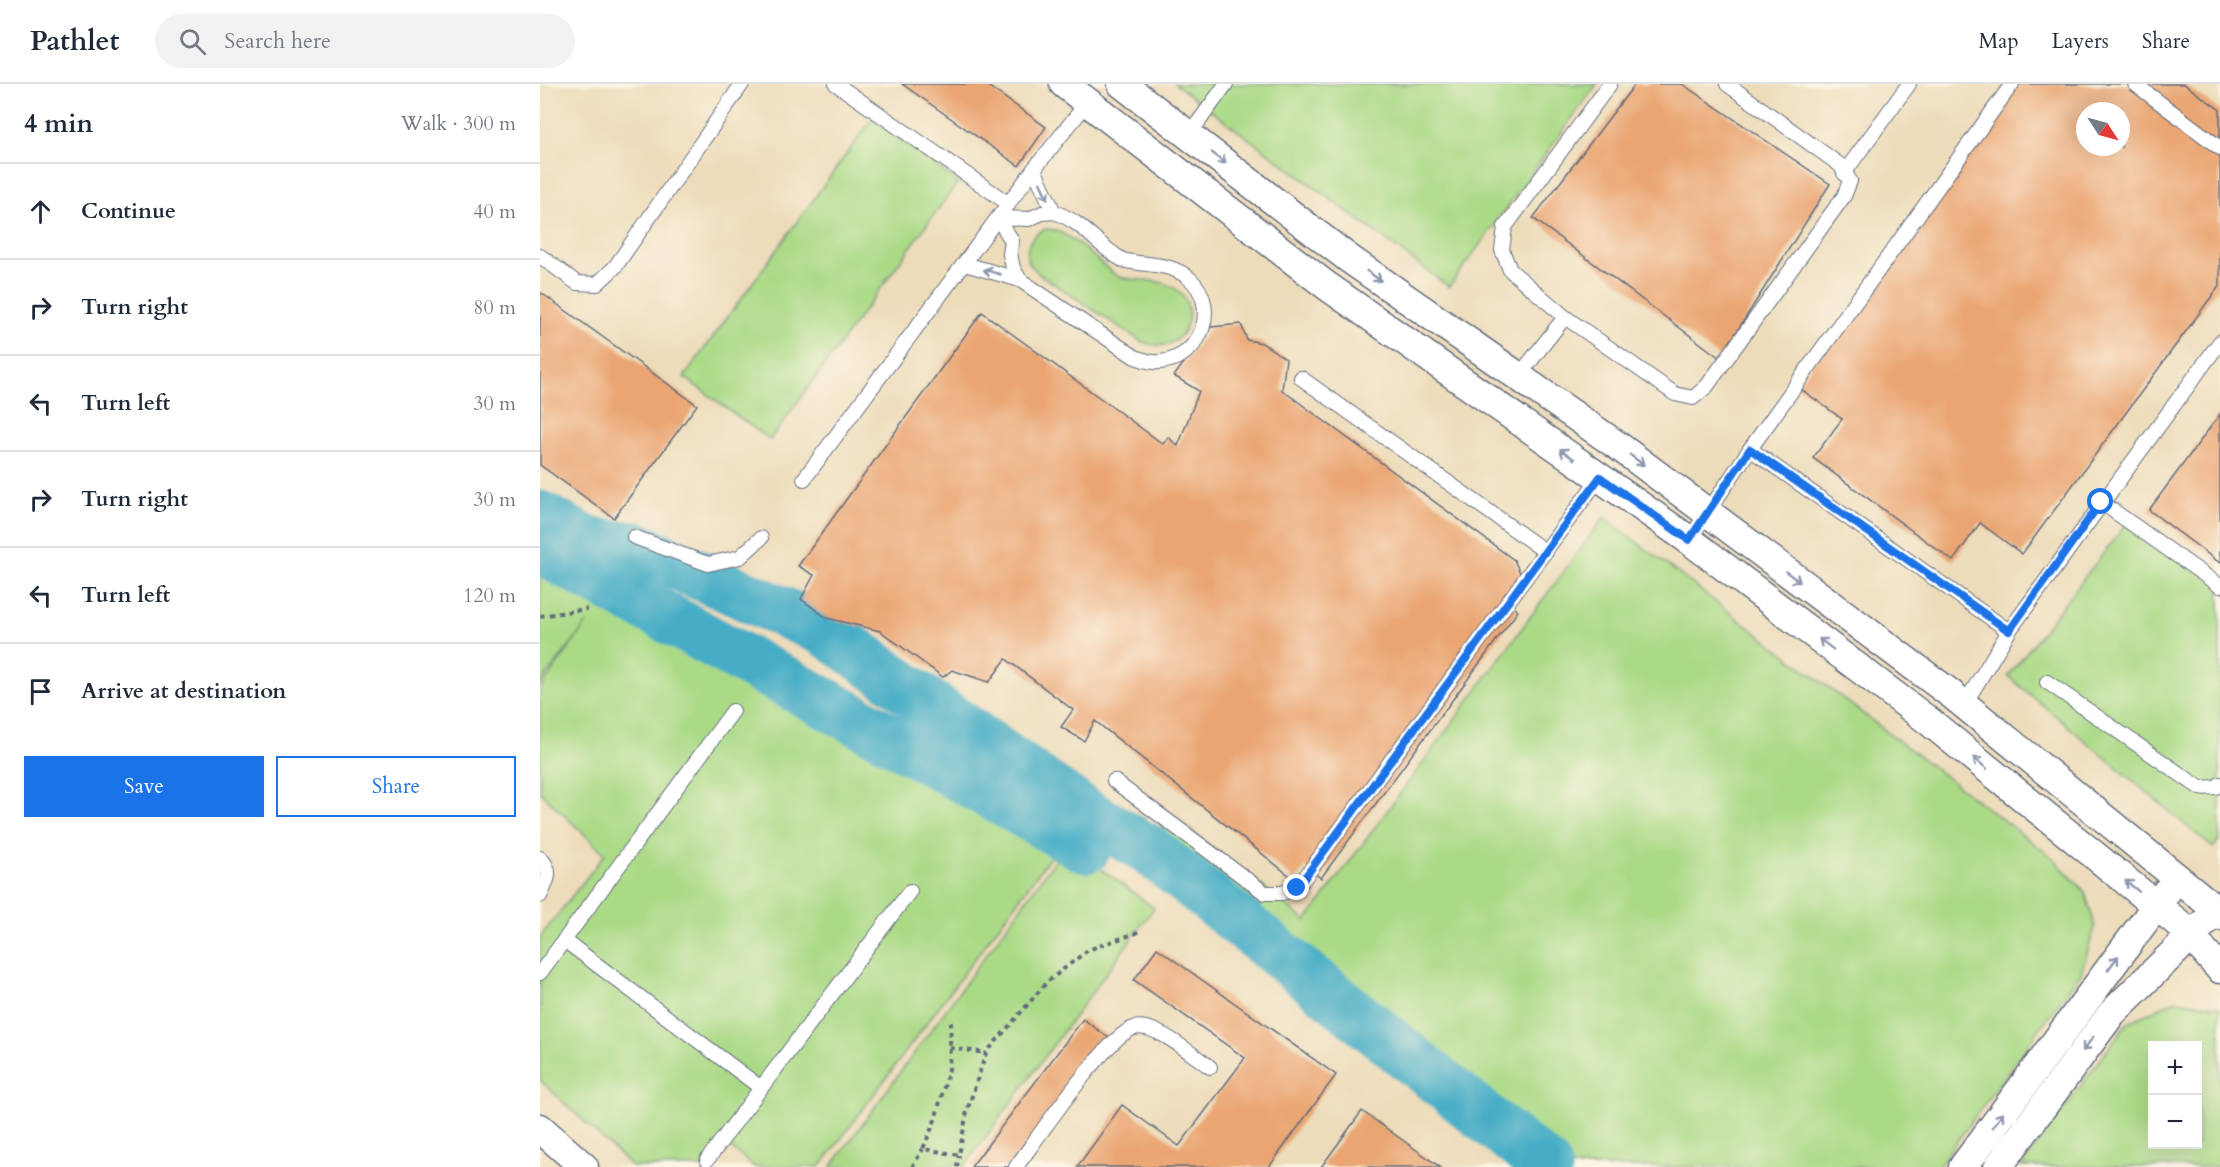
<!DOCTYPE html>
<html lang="en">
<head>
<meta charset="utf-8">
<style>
  :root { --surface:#fff; --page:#f2f2f3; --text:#1f2937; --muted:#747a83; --line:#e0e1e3; --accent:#1a73e8 }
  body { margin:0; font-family:Cardo,serif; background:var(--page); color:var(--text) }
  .controls { position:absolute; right:18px; bottom:18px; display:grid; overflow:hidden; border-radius:0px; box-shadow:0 6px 24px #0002 }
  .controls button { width:54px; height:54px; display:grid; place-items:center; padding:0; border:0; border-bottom:2px solid var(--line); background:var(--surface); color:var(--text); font:30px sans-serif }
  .compass { position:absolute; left:1536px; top:18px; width:54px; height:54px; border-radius:50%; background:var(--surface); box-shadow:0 6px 24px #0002; rotate:126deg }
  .stop { position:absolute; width:18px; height:18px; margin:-14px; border:4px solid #1a73e8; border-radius:50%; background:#fff }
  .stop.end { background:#1a73e8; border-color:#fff; box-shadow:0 2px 6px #0008 }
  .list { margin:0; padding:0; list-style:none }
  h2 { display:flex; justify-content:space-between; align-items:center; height:78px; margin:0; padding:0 24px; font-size:26px }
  h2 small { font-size:20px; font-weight:400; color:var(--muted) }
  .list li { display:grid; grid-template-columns:39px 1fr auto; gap:18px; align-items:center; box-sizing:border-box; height:96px; padding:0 24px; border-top:2px solid var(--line) }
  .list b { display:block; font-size:22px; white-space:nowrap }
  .list em { font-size:20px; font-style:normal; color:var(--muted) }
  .actions { display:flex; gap:12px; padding:18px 24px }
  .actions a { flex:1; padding:14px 0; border:2px solid var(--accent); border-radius:0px; text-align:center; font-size:21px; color:var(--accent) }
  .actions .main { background:var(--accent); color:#fff }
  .icon { flex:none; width:33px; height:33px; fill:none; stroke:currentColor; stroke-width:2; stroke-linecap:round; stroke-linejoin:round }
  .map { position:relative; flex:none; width:1680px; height:1083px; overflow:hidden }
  header { display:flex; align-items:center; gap:36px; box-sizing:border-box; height:84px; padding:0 30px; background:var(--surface); border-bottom:2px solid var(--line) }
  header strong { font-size:28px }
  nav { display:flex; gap:33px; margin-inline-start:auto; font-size:21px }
  .search { width:420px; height:54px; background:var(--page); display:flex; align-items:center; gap:15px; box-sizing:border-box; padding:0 21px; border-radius:33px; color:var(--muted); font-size:22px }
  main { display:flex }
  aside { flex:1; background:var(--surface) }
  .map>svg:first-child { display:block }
</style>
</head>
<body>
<header>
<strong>Pathlet</strong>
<div class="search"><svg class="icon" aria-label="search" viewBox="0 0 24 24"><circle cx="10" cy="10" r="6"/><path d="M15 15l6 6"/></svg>Search here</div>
<nav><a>Map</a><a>Layers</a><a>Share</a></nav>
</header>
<main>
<aside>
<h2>4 min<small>Walk · 300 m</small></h2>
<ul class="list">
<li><svg class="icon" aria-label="ahead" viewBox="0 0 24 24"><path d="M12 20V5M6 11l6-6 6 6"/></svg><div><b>Continue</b></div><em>40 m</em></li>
<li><svg class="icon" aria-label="right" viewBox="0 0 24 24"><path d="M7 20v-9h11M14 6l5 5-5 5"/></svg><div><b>Turn right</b></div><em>80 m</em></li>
<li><svg class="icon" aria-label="left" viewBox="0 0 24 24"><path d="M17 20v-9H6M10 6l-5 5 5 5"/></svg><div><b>Turn left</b></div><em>30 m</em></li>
<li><svg class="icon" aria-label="right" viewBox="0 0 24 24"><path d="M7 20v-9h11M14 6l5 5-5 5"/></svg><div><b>Turn right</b></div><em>30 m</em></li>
<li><svg class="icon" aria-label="left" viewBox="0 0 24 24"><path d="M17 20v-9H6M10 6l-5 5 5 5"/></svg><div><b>Turn left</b></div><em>120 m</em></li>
<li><svg class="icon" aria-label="arrive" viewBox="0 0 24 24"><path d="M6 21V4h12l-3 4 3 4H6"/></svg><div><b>Arrive at destination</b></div></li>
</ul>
<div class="actions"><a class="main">Save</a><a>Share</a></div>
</aside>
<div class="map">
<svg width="1680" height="1083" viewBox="0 0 1680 1083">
  <rect width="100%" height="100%" fill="#fcf5e5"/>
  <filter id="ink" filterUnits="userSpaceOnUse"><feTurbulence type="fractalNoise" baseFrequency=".0167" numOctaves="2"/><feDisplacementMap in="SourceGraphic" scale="12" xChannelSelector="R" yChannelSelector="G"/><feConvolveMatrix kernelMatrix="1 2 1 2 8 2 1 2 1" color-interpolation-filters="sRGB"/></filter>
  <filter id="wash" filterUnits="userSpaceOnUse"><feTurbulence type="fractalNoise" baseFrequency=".008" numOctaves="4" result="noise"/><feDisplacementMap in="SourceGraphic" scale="24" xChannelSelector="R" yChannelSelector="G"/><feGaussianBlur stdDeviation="1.35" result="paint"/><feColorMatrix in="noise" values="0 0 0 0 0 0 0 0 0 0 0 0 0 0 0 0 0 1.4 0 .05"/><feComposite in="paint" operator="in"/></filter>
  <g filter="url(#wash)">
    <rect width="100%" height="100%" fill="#eddcba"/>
    <g fill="#abda87" stroke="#638472" stroke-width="1.5" fill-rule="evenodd">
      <path d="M635 0H1057L909 203Z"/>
      <path d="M332 35 418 98 230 356 144 293Z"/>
      <path d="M505 145C526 144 550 171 566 183 569 186 573 190 577 192 596 199 621 192 638 207 657 223 649 255 625 261 617 263 609 260 602 258L499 190 488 178C485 162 490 152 505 145Z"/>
      <path d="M1064 433 1513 774 1545 808 1555 843 1541 889 1398 1083H1032L621 775 624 744 576 687 766 837Z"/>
      <path d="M1590 435 1680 501V755L1673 764 1468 592Z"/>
      <path d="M0 473 69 509 522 757 280 1083H214L190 1063 174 1083H92L0 996V853L65 770 0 708V605L47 539 0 600Z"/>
      <path d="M527 760 614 824 424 1083H291Z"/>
      <path d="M1636 916 1680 923V1083H1481L1587 939ZM1612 962H1658V1060H1612Z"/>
    </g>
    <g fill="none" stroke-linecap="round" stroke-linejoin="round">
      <g stroke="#47adc6" stroke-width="51">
        <path d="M0 432 50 459 97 463 285 547 544 728 608 765 1007 1083"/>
        <path d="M0 465 385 673 546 764"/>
      </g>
    </g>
    <g id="blocks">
      <g fill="#eaa572" fill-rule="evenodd">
        <path d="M362 0H445L506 43 479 82Z"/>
        <path d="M1095 0H1142L1290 100 1180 274 993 134Z"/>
        <path d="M1480 0H1644L1680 26V201L1482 470 1440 439 1413 477 1273 374 1302 335 1257 302ZM1545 27H1581V63H1545Z"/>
        <path d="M0 208 157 321 74 434 0 381Z"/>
        <path d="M442 228 623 360 628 353 638 362 659 307 634 292 671 243 701 240 707 256 722 259 746 275 742 306 974 476 984 497 973 521 978 527 781 794 766 783 755 796 555 637 544 657 521 643 533 626 466 575 449 598 412 586 403 593 340 547 287 534 261 515 274 491 258 482Z"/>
        <path d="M1680 330V479L1609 426Z"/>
        <path d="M617 864 796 991 729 1083H537L582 1021 639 1062 705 974 594 896Z"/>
        <path d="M543 935 569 954 471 1083H431Z"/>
        <path d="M822 1027 900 1083H781Z"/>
      </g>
    </g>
  </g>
  <g filter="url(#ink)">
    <use href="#blocks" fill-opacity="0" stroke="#646c7e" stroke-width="1.5"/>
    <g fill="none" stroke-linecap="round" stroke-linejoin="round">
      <defs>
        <g id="service">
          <path d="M296 0 469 120"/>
          <path d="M1595 0 1680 64"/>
          <path d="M649 51 686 0"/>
          <path d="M494 85 514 128"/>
          <path d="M1304 89 1369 0"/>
          <path d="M514 128C542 137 557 161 581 175 586 178 594 178 599 179 617 181 636 182 650 195 679 221 663 270 626 277 615 280 606 277 595 273L480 196 473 184 470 170 472 157 458 134 489 135 502 129Z"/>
          <path d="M0 172 37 199 57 200 75 183 202 0"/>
          <path d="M425 180 480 196"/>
          <path d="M1025 233 1135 310 1153 314 1167 302 1304 112 1310 97 1300 81 1187 0"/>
          <path d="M978 293 1025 233 970 186 962 166 965 143 1070 0"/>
          <path d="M761 294 1006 468"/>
          <path d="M1210 365 1469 547"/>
          <path d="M264 395 494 85 547 19"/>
          <path d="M1561 418 1680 502"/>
          <path d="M94 453 168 480 200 473 221 454"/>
          <path d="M1149 456 1210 365 1472 0"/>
          <path d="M1507 598 1660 704 1676 703 1680 700"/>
          <path d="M1424 621 1469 547 1680 258"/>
          <path d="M574 697 725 809H742L757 804 1060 393"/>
          <path d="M0 774C14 786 7 798 0 812"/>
          <path d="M24 856 221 1004 370 807"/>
          <path d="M0 889 193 627"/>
          <path d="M167 1076 221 1004"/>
          <path d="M476 1083C496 1056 567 951 594 944 615 938 652 971 670 983"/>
        </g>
        <g id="minor">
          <path d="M524 0 787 202 1149 456 1390 638 1643 843 1680 885"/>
          <path d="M582 0 808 174 1081 364 1411 610 1667 818 1680 832"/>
          <path d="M0 1044 44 1083"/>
          <path d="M1423 1083 1627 807"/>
          <path d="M1458 1083 1572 929 1664 839"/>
        </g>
      </defs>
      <use href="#service" stroke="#646c7e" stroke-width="16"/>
      <use href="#minor" stroke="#646c7e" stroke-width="31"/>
      <g stroke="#646c7e" stroke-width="4" stroke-dasharray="4.5 4.5" stroke-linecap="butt">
        <path d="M0 532 47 525"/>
        <path d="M411 938 409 985 395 1036 383 1065 419 1071 427 1027 446 969 507 898 548 866 599 848"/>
        <path d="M410 964 446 969"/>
        <path d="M372 1083 383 1065"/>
        <path d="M417 1083 419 1071"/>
      </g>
      <use href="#service" stroke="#fff" stroke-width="14"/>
      <use href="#minor" stroke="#fff" stroke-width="28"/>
    </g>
    <defs><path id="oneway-shaft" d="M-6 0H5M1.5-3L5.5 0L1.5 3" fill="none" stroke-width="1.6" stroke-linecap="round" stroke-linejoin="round" transform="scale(1.5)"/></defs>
    <g stroke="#8d97ae">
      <use href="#oneway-shaft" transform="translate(679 74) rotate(38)"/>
      <use href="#oneway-shaft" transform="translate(504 107) rotate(65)"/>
      <use href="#oneway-shaft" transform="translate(452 188) rotate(-164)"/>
      <use href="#oneway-shaft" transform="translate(834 192) rotate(35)"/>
      <use href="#oneway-shaft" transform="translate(1027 370) rotate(-145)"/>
      <use href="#oneway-shaft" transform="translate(1097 376) rotate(37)"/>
      <use href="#oneway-shaft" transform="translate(1253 493) rotate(37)"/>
      <use href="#oneway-shaft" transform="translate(1286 560) rotate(-143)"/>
      <use href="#oneway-shaft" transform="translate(1440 679) rotate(-141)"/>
      <use href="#oneway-shaft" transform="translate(1592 802) rotate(-141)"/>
      <use href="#oneway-shaft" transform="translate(1573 879) rotate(-54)"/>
      <use href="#oneway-shaft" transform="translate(1548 960) rotate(126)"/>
      <use href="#oneway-shaft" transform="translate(1458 1036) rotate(-54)"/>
    </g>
  </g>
  <g fill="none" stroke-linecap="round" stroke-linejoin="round" filter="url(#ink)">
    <path stroke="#1a73e8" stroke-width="8" d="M757 804 1060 393 1149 456 1210 365 1469 547 1561 418"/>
  </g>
</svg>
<div class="controls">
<button>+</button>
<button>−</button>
</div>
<svg class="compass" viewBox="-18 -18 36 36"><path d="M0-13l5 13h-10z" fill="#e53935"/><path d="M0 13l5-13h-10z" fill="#747a83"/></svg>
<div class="stop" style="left:1561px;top:418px"></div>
<div class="stop end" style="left:757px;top:804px"></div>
</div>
</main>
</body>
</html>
